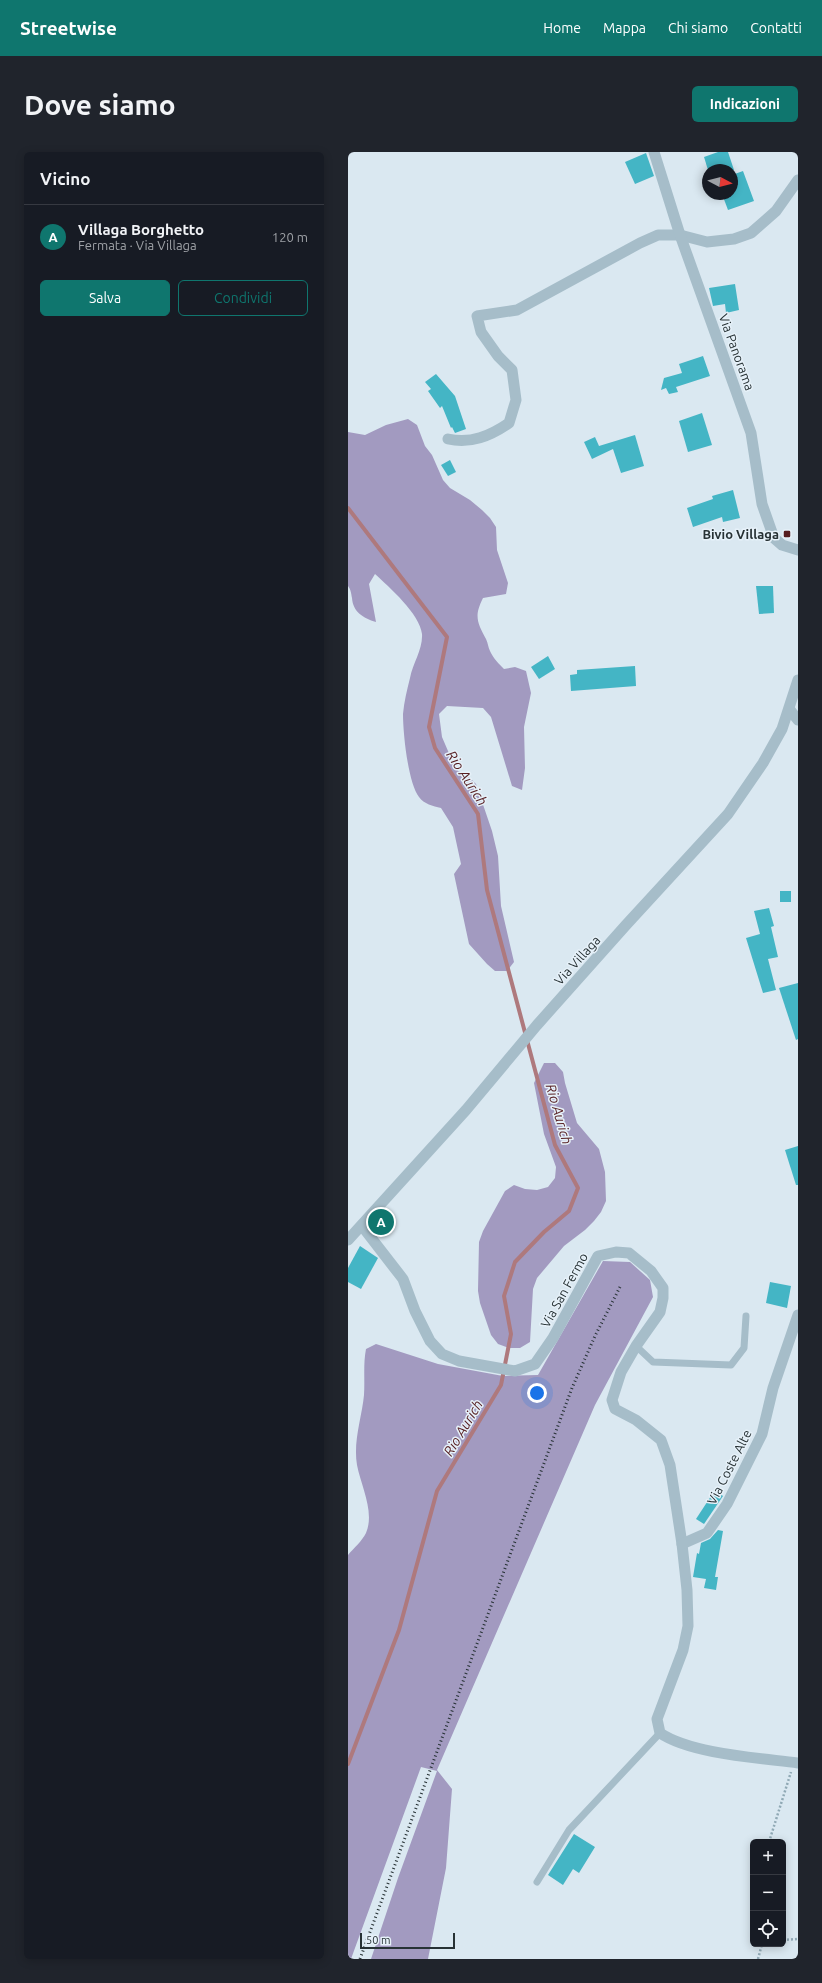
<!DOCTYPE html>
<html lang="it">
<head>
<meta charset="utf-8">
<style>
  :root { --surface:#171b24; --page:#20242c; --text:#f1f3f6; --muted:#9ea1a6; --line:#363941; --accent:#0f766e }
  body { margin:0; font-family:Ubuntu,sans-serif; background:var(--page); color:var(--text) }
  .controls { position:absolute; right:12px; bottom:12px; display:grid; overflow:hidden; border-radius:6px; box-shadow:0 2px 10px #0003 }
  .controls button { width:36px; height:36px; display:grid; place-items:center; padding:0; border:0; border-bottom:1px solid var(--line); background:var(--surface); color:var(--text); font:20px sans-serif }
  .compass { position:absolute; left:354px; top:12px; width:36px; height:36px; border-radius:50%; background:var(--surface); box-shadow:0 2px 10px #0003; rotate:97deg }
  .scale { position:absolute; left:12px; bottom:10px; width:95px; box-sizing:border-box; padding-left:4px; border:2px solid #273235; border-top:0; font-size:11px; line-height:14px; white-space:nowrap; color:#273235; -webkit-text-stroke:3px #e6f1f9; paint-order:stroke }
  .you { position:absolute; left:189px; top:1241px; width:14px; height:14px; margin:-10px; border:3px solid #fff; border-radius:50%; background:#1a73e8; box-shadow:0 0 0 6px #1a73e833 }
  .badge { display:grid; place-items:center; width:26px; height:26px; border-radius:50%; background:var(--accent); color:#fff; font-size:13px; font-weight:700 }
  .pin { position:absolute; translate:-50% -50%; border:2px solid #fff; box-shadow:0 1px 4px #0006 }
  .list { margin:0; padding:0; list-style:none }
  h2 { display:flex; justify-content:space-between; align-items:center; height:52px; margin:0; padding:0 16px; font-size:17px }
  h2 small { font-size:13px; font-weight:400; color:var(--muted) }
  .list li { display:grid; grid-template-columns:26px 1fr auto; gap:12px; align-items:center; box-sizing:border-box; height:64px; padding:0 16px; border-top:1px solid var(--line) }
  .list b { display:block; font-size:15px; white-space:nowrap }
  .list p { margin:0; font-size:13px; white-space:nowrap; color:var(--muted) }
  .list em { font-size:13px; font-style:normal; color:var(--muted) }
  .actions { display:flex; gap:8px; padding:12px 16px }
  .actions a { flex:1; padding:9px 0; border:1px solid var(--accent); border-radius:6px; text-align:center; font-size:14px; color:var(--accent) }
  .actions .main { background:var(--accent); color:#fff }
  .icon { flex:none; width:22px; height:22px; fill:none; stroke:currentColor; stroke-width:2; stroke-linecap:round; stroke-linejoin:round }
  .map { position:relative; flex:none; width:450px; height:1807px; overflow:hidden; border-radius:6px }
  header { display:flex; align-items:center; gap:24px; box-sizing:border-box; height:56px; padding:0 20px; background:var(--accent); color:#fff }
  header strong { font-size:19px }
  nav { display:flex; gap:22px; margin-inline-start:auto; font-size:14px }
  .intro { display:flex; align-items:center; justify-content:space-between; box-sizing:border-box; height:96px; padding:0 24px }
  h1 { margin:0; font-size:28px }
  .button { padding:10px 18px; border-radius:6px; background:var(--accent); color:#fff; font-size:14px; font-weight:700 }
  main { display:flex; gap:24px; padding:0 24px }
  aside { flex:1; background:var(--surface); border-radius:6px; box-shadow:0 2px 10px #0003 }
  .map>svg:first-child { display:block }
</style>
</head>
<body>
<header>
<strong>Streetwise</strong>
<nav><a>Home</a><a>Mappa</a><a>Chi siamo</a><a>Contatti</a></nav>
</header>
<div class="intro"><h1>Dove siamo</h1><a class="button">Indicazioni</a></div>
<main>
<aside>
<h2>Vicino<small></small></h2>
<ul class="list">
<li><span class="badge">A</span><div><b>Villaga Borghetto</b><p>Fermata · Via Villaga</p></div><em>120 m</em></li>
</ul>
<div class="actions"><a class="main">Salva</a><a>Condividi</a></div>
</aside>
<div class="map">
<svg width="450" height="1807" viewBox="0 0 450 1807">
  <rect width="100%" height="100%" fill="#dae8f1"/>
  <g fill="#a29ac0">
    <path d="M60 267 69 273 77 294 84 303 95 328 102 336 122 348 134 358 142 366 148 375 149 398 160 431 158 442 135 446C126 464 129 470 138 487 140 491 140 495 142 499 145 506 151 512 156 517L167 515 178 519 183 541 176 575 177 616 174 638 164 634 143 565 135 556 99 554 91 562 94 585 103 606 110 619 120 624 128 632 144 679 150 704 153 754 166 810 159 819H147L139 812 121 792 106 722 113 712 105 675 93 656C85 654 76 652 71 645 60 631 55 581 55 562 56 550 59 538 62 526 65 511 75 497 74 482 72 462 41 435 27 422L21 432 28 470C15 466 5 460 4 446 3 441 3 438 0 434V280L17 283 38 273Z"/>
    <path d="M196 911H207L215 920 217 931 229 971 251 997 257 1020 258 1049 253 1060 246 1069 237 1078 216 1094 189 1126 185 1137 182 1190 172 1196H161L150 1192 143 1183 132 1151 130 1139 131 1090 135 1079 157 1039 166 1033 177 1037 189 1038 200 1035 207 1026 208 1015 196 982 186 931Z"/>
    <path d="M255 1109 282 1110 302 1128 305 1145 247 1253 89 1618 104 1637 98 1716 80 1807H23L50 1726 89 1619 73 1615 3 1807H0V1403C6 1396 14 1389 18 1381 27 1360 13 1334 9 1313 5 1289 14 1265 16 1243 17 1227 15 1212 18 1197L28 1192 90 1212 155 1224 190 1223Z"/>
  </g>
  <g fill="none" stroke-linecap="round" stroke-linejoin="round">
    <path stroke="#ae797d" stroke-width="4" d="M0 356 99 485 81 575 87 596 130 662 139 738 207 993 230 1036 221 1059 196 1080 167 1110 156 1144 163 1182 153 1233 89 1339 51 1478 0 1612"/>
  </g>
  <g fill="#44b5c5">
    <path d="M370 0H380L386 18H360L356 5Z"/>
    <path d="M298 1 306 24 287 32 277 10Z"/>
    <path d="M395 19 406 49 380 58 374 42H384V23Z"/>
    <path d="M387 132 391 158 378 161 377 152 365 154 361 136Z"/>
    <path d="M355 204 362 224 328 235 330 240 321 242 318 236 313 238 316 226 334 221 331 212Z"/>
    <path d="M88 222 107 244 118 277 107 281 104 275 103 276 94 254 92 256 80 239 83 237 77 230Z"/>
    <path d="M354 261 364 293 340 300 331 269Z"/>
    <path d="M287 283 296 314 273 321 265 297 244 307 236 290 247 285 251 294Z"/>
    <path d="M102 308 108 320 100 324 93 313Z"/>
    <path d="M385 338 392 366 375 370 374 365 345 375 339 356 365 347 364 344Z"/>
    <path d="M408 434H425L426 461 411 462Z"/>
    <path d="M200 504 207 517 191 527 183 515Z"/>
    <path d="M287 514 288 534 223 539 222 523 229 522V518Z"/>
    <rect x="432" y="739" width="11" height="11"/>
    <path d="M421 756 426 774 423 775 430 805 420 807 428 838 415 841 398 786 412 782 406 759Z"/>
    <path d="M450 831V887L448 888 431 836Z"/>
    <path d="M450 994V1033H448L437 998Z"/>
    <path d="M12 1094 30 1106 13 1137 0 1130V1116Z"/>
    <path d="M422 1130 443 1134 439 1156 418 1151Z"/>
    <path d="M367 1338 375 1344 356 1372 348 1367Z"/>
    <path d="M370 1378 375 1379 367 1425H370L368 1438 356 1436 358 1427 345 1425 349 1401 351 1402 353 1391 362 1387Z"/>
    <path d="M226 1682 247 1695 231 1721 225 1717 215 1733 200 1723Z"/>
  </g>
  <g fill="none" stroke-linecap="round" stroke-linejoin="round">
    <g stroke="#90a9b5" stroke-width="2.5" stroke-dasharray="2 2" stroke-linecap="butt">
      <path d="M421 1690 443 1620"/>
      <path d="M435 1788 450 1787"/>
      <path d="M410 1807 414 1792"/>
    </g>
    <g stroke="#a6bdc9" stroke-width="7">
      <path d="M288 1194 305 1210 383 1213 396 1196 398 1164"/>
      <path d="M189 1730 221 1678 312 1581"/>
    </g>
    <g stroke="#a6bdc9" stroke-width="11">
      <path d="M100 287C123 292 142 284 161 271L168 248 164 218 150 204 133 180 129 164 169 158 292 91 310 83H332L359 90 386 87 403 81 428 59 450 28"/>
      <path d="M442 558 450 568"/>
      <path d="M14 1074 55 1127 67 1159 82 1189 94 1202 111 1209 167 1219 187 1212 205 1186 250 1104 268 1100 281 1101 303 1119 315 1136V1146L312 1160 288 1194 273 1220 264 1248 267 1257 288 1268 313 1288 322 1313 334 1392 339 1438 340 1474 335 1498 309 1567 312 1581C343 1602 412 1606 450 1611"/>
      <path d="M334 1392 359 1381 379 1352 414 1282 425 1236 450 1163"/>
    </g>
    <g stroke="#a6bdc9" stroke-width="11">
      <path d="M306 0 332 83 403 281 414 352 426 386 434 393 450 398"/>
      <path d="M0 1088 118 958 189 873 278 773 380 662 415 611 434 577 450 528"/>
    </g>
    <path stroke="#273235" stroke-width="3" stroke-dasharray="1 3" stroke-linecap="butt" d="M12 1807 224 1236 247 1184 273 1133"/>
  </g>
  <rect fill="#561d20" stroke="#e6f1f9" stroke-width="1.5" x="435" y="378" width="8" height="8" rx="2"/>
  <g text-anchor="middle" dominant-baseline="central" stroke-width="3" stroke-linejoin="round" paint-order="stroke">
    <g font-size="13" fill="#273235" stroke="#e6f1f9">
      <text transform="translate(389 200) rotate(70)">Via Panorama</text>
      <text transform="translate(229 808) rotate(-48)">Via Villaga</text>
      <text transform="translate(216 1138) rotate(-61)">Via San Fermo</text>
      <text transform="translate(381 1315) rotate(-63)">Via Coste Alte</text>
    </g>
    <g font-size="13" font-weight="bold" fill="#273235" stroke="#e6f1f9" text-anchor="end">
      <text x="431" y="382">Bivio Villaga</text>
    </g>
    <g font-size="14" font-style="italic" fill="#561d20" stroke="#e6f1f9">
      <text transform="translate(119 626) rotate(57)">Rio Aurich</text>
      <text transform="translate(211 962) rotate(74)">Rio Aurich</text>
      <text transform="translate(115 1276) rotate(-59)">Rio Aurich</text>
    </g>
  </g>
</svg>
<div class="controls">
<button>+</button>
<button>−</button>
<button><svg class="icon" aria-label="locate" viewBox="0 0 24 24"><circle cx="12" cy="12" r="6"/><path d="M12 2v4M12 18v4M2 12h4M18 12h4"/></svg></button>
</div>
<svg class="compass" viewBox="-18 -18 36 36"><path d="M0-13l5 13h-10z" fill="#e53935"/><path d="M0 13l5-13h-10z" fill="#9ea1a6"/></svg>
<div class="scale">50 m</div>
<div class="you"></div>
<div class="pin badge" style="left:33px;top:1070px">A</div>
</div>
</main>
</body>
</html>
